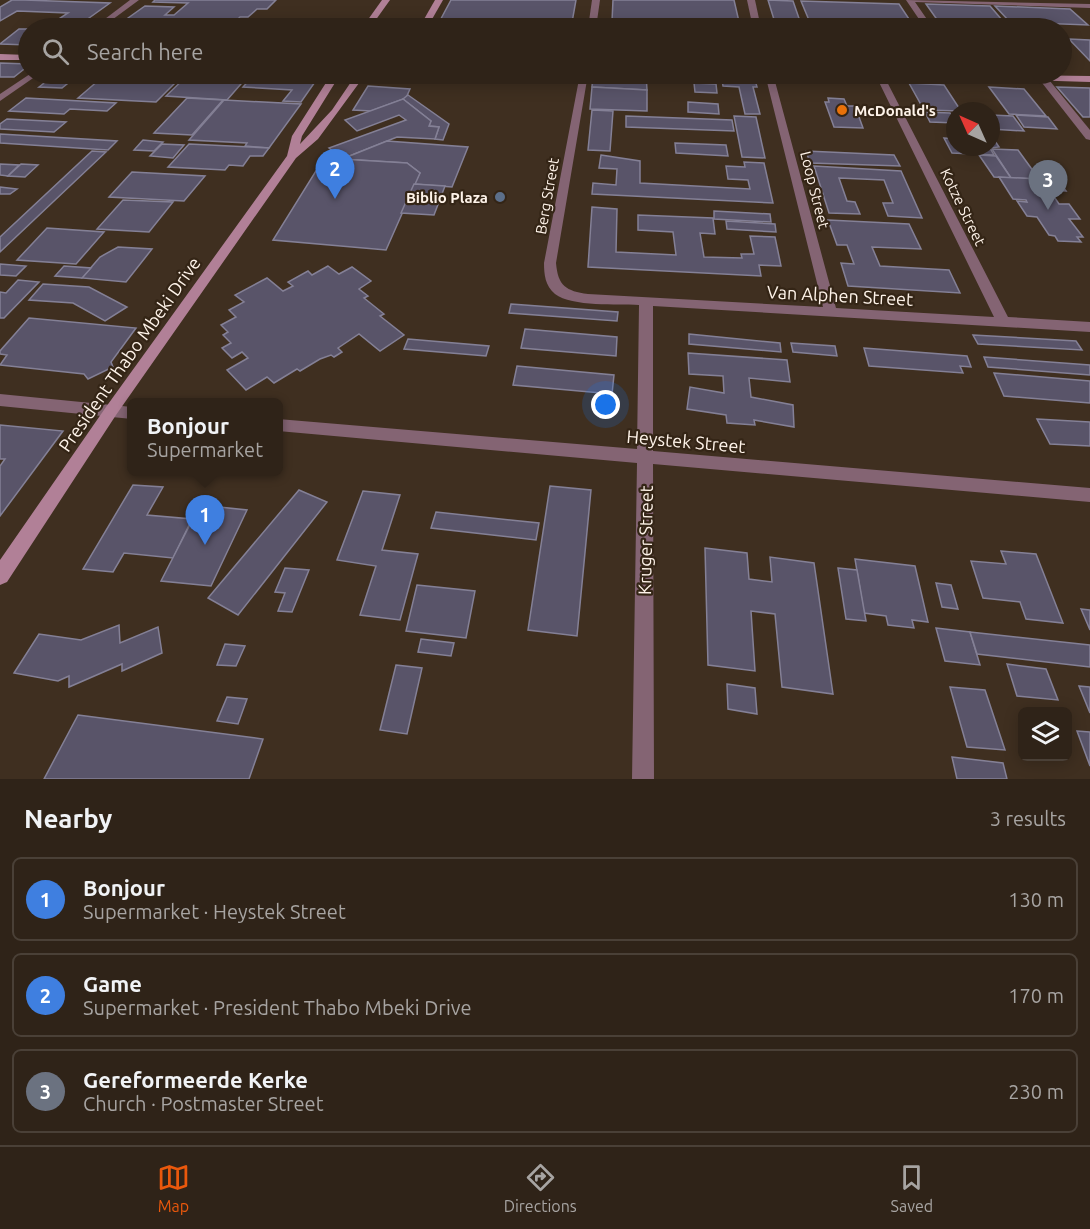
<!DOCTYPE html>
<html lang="en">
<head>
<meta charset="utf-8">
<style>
  :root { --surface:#2f2318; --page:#3b2f25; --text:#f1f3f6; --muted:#a7a4a2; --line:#4a4037; --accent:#ea580c }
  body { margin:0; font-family:Ubuntu,sans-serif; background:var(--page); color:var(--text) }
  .controls { position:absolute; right:18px; bottom:18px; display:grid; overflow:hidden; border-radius:9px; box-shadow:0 3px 15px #0003 }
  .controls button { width:54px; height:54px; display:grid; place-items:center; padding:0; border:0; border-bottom:2px solid var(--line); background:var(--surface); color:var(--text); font:30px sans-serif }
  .compass { position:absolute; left:946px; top:102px; width:54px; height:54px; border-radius:50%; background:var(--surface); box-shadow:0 3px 15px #0003; rotate:315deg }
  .you { position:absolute; left:606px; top:405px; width:21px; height:21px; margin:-15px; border:4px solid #fff; border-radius:50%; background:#1a73e8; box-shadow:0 0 0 9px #1a73e833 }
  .badge { display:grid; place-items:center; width:39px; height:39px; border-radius:50%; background:var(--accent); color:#fff; font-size:20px; font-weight:700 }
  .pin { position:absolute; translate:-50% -50px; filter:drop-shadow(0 2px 3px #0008) }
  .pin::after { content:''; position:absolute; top:32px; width:21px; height:18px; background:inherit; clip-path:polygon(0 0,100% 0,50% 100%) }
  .popup { position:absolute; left:127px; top:398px; width:156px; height:78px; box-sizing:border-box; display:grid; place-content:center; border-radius:9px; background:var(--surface); filter:drop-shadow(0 2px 4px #0005); font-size:20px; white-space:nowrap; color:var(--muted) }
  .popup b { font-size:22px; color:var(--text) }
  .popup::after { content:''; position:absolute; left:50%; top:100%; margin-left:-12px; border:12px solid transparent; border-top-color:var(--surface) }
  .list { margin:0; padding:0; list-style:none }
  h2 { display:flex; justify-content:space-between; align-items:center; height:78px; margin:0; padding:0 24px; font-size:26px }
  h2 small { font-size:20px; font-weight:400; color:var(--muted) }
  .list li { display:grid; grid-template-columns:39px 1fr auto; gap:18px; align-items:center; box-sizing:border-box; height:84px; margin:0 12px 12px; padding:0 12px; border:2px solid var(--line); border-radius:9px }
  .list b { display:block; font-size:22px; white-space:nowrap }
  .list p { margin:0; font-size:20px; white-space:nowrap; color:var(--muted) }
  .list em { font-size:20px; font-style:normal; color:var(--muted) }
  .icon { flex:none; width:33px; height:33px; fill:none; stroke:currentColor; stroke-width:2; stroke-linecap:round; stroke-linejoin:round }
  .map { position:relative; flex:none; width:1090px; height:779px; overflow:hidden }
  .search { position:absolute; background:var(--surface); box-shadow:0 3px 15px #0003; left:18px; right:18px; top:18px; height:66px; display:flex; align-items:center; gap:15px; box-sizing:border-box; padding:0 21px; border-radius:33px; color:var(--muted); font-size:22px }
  .sheet { height:366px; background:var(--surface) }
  nav { display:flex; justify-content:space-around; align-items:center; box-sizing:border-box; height:84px; border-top:2px solid var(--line); background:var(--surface); font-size:16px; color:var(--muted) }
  nav a { display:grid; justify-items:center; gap:3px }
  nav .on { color:var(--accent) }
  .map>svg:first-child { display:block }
</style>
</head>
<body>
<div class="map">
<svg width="1090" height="779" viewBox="0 0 1090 779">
  <rect width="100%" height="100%" fill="#3f2f20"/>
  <g fill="#595469" stroke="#848096" stroke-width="1.5">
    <path d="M12 0H24L110 3 75 28H45L68 13 17 11 0 21V7Z"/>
    <path d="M155 0H276L267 9H257L248 17H240L235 22 208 20 196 28H114L145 6 174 7 165 15H174L188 3 153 2Z"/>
    <path d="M451 0H576L571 28H582H436Z"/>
    <path d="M613 0H734L740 26 612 21Z"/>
    <path d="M768 0 793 1 802 27 776 26Z"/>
    <path d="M801 1 899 4 915 28 811 25Z"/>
    <path d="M926 4 990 6 1009 28H943Z"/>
    <path d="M995 6 1070 9 1088 25 1010 22Z"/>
    <path d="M609 21 647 22V28H608Z"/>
    <path d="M647 22 743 26 744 28H647Z"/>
    <path d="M287 24 308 25 305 28H283Z"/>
    <path d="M19 29H28V45L0 44Z"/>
    <path d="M1069 39 1090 40V61Z"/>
    <path d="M0 63 28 64V66L14 77H0Z"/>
    <path d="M56 74H101L92 81 72 80 62 88 39 87Z"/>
    <path d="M106 74H184L156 102 78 98Z"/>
    <path d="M189 74H211L248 76 227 100 166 96Z"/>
    <path d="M593 74H646L647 90 592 87Z"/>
    <path d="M685 74 716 75 717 83 686 82Z"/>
    <path d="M721 75 754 76 757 87H753L760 114H745L739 87 723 86Z"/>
    <path d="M252 77 296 79 294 81 315 82 301 102 283 101 292 90 243 87Z"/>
    <path d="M694 83 716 84 717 93 695 92Z"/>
    <path d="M909 83 944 85 961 111 924 110Z"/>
    <path d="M368 86 410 89 406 98 371 111 353 110Z"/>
    <path d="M592 87 647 90V111L590 109Z"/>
    <path d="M989 87 1024 89 1046 116 1009 114Z"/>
    <path d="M1057 87 1090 88V117H1083Z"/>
    <path d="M408 95 449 124 443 140 435 139 439 127 429 126 431 121 403 99Z"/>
    <path d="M26 98 116 103 107 111 70 109 64 114 9 111Z"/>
    <path d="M187 98 223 100 192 135 154 133Z"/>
    <path d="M828 98 844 99 847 106H855L863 128 834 127 825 102H829Z"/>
    <path d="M403 99 431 121 429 126 439 127 435 139 397 137 342 159 329 148 406 120 399 115 357 131 345 120Z"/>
    <path d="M224 100 301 104 269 148 245 146 247 143 189 140Z"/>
    <path d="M688 102 718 104 719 114 688 112Z"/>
    <path d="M592 110 613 111 610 151 588 150Z"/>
    <path d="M925 112 950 113 955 123 930 122Z"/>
    <path d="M991 115 1013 116 1024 131 991 129Z"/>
    <path d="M1016 115 1048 117 1057 129 1024 127Z"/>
    <path d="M626 116 732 120 734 131 626 127Z"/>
    <path d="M734 116 756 117 765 158 742 157Z"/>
    <path d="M7 119 66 122 54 132 0 129V124Z"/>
    <path d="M0 134 117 141 108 150 0 143Z"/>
    <path d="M944 138 955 139V147H991V141H995L999 147 990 148 994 155 952 153Z"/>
    <path d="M143 140 163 142 154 151 134 150Z"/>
    <path d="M387 141 468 147 452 187 414 184 420 173 407 163 342 159Z"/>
    <path d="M675 143 726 145 728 156 676 153Z"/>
    <path d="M162 144 184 145 173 158 150 156Z"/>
    <path d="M189 144 269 148 263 156H250L243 166 229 165 225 170 168 167Z"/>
    <path d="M992 149 1018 150 1039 179 1011 178Z"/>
    <path d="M92 151 106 152 0 252V237Z"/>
    <path d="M806 151 894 155 900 166 810 163Z"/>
    <path d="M601 155 640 161V183L750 189 748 180 728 179 726 166 745 167 744 162 764 163 773 203 592 194 593 183 616 185 617 169 599 168Z"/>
    <path d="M979 155 996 156 1011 178 994 177Z"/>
    <path d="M324 158 407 163 420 173 386 250 273 240Z"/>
    <path d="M0 164 19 165 8 176 0 175Z"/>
    <path d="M21 164 38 165 25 177 8 176Z"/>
    <path d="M814 166 901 171 922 218 888 216 883 203H893L884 180 839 178 847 201 855 202 860 214 829 213Z"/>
    <path d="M132 172 205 176 184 201 109 197Z"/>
    <path d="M999 177 1058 180 1066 191 1044 190 1050 198H1055L1059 204H1069L1080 219H1069L1083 237H1077L1081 242 1058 241 1055 236 1049 235 1037 217 1027 216 1017 201 1027 202 1026 200 1013 199Z"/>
    <path d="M414 184 445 186 434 215 401 213Z"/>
    <path d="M0 187 17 189 10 194H0Z"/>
    <path d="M123 200 173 202 149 232 97 229Z"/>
    <path d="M592 207 617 209 616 252 676 255 673 232 638 230V215L713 218 715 234 700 233 704 257 742 258 741 254H754L750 236 775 237 781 266 759 265 761 276 588 267Z"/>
    <path d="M714 211 770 214 771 222 714 219Z"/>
    <path d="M828 220 909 224 921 249 872 247 880 266 949 270 960 293 848 286 841 263 854 264 847 245H837Z"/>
    <path d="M726 221 775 224 776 232 727 229Z"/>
    <path d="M47 228 104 232 76 264 17 260Z"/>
    <path d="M118 247 152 249 126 282 82 278 100 257Z"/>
    <path d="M0 264 26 266 16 276 0 275Z"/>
    <path d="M64 266 91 268 82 278 55 276Z"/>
    <path d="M328 266 339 274 352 267 371 281 359 289 368 296 364 298 384 314 380 316 404 335 380 351 359 334 338 348 342 352 334 357 331 355 320 359 300 371 297 369 274 383 267 377 246 390 227 370 248 358 242 352 232 358 222 348 231 343 223 335 228 332 221 325 236 317 229 310 244 302 235 295 267 278 283 291 293 286 288 282 308 271 312 275Z"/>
    <path d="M18 280 39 282 4 318H0V292L6 293Z"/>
    <path d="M43 284 89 287 127 307 105 321 73 303 29 300Z"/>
    <path d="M511 304 618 312 617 321 509 313Z"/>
    <path d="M29 318 136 328 111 362 113 367 88 379 84 374 0 365 7 355 0 354V351Z"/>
    <path d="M525 329 617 337 616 356 521 348Z"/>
    <path d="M689 334 780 343 781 352 689 344Z"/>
    <path d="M973 335 1076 341 1082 350 978 344Z"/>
    <path d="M408 339 489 346 486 356 404 349Z"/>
    <path d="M791 343 835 346 837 356 793 352Z"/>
    <path d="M864 348 967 356 971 367 960 366 963 373 869 366Z"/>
    <path d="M688 353 787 360 790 382 749 378 751 397 793 405 794 427 754 420 755 425 727 423 726 415 687 409 690 387 724 393 723 376 689 374Z"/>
    <path d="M984 357 1090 365V375L988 367Z"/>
    <path d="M517 366 614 375 612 394 513 385Z"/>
    <path d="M994 373 1090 381V403L1004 396Z"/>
    <path d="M1037 419 1090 422V446L1050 444Z"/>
    <path d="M0 425 63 431 0 516V466L5 459H0Z"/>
    <path d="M133 485 163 487 147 515 192 519 173 558 124 553 113 572 83 569Z"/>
    <path d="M550 486 591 490 577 636 528 630Z"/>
    <path d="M299 490 327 502 238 615 208 598Z"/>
    <path d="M363 491 400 495 382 550 418 554 400 620 360 615 376 566 337 560Z"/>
    <path d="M200 505 247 510 211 586 161 581Z"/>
    <path d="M436 512 539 523 536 540 431 528Z"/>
    <path d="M705 548 747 553 749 579 772 582 770 557 814 563 833 694 782 687 775 614 751 611 755 671 708 665Z"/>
    <path d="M1001 551 1036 554 1063 623 1026 619 1020 602 983 598 971 561 1006 564Z"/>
    <path d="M855 559 915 566 928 622 912 620 914 628 888 625 886 616 864 613Z"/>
    <path d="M285 568 309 570 292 612 278 611 285 593 275 592Z"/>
    <path d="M838 568 857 570 866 621 846 619Z"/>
    <path d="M936 583 951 585 958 609 942 607Z"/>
    <path d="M417 585 475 591 466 638 406 631Z"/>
    <path d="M1081 609 1090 610V630Z"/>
    <path d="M119 625 120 643 158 627 162 653 122 671V664L69 687V676L58 681 14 673 39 634 81 640Z"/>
    <path d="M936 628 970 632 980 665 945 661Z"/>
    <path d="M970 632 1090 645V667L977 654Z"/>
    <path d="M421 639 454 643 451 656 418 652Z"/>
    <path d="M225 644 245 646 236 666 217 665Z"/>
    <path d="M1007 664 1046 669 1058 700 1017 696Z"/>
    <path d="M396 665 422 668 407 734 380 730Z"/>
    <path d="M727 684 755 688 757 714 728 709Z"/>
    <path d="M1079 686 1090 687V713Z"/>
    <path d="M950 687 985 690 1005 750 967 747Z"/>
    <path d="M227 697 247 699 238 724 217 721Z"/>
    <path d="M78 715 263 739 249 779H44Z"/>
    <path d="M1077 731 1090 732V766Z"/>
    <path d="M952 757 1003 763 1007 779H957Z"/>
  </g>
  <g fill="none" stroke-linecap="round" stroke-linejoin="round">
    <g fill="#846473" fill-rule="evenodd">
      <path d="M130 0H139L101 28H93Z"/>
      <path d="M592 0H600L596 28H588Z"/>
      <path d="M747 0H755L761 28H753Z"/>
      <path d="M906 0 1090 4V8L915 2 933 28H925Z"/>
      <path d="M30 74H39L0 101V94Z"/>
      <path d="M580 74H588L556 263C558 286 566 291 588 294L823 307 765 74H773L836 308 994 317 875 74H883L1008 317 1090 322V332L653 306V451L1090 488V502L653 464 654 779H632L637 463 278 431V419L637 449 639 305C618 304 572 307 555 294 545 286 544 274 544 263Z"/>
      <path d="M1039 75H1045L1090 130V140L1086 139 1039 79Z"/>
      <path d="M0 394 132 407V419L0 406Z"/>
    </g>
    <g fill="#b18097" fill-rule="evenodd">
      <path d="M382 0H390L370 28H362Z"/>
      <path d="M435 0H443L427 28H419Z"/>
      <path d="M0 54 28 55V60H0Z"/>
      <path d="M297 74H440L436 77 362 79 318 139 296 158 116 415 7 582 0 585V560L106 407 287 156 292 136 329 78 301 77ZM338 78 353 79 332 110 300 144 302 136Z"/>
      <path d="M923 74 1090 76V82L927 77Z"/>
    </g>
  </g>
  <circle fill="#e8710a" stroke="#342516" stroke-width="2" cx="842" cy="110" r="6"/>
  <circle fill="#5c6f8a" stroke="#342516" stroke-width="2" cx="500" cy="197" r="6"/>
  <g text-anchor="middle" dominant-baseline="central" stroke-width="4.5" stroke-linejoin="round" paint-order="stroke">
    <g font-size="15" font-weight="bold" fill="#fef3e9" stroke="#342516" text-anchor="start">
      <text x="854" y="110">McDonald's</text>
      <text x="488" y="197" text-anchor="end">Biblio Plaza</text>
    </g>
    <g font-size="15" fill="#fef3e9" stroke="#342516">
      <text transform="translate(815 190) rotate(76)">Loop Street</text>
      <text transform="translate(547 196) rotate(-80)">Berg Street</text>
      <text transform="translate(963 207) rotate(64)">Kotze Street</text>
    </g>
    <g font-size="18" fill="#fef3e9" stroke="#342516">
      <text transform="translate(840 295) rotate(3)">Van Alphen Street</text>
      <text transform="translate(129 354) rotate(-55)">President Thabo Mbeki Drive</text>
      <text transform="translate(686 441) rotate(5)">Heystek Street</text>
      <text transform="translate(645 540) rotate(-89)">Kruger Street</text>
    </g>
  </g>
</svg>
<div class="controls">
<button><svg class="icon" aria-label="layers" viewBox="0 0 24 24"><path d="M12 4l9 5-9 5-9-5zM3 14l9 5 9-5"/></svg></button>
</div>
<svg class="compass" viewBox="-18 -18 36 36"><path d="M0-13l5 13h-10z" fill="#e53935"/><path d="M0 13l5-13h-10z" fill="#a7a4a2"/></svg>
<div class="you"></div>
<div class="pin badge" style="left:205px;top:545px;background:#3f7fe0">1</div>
<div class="popup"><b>Bonjour</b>Supermarket</div>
<div class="pin badge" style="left:335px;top:199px;background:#3f7fe0">2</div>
<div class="pin badge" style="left:1048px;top:210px;background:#6b7280">3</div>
<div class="search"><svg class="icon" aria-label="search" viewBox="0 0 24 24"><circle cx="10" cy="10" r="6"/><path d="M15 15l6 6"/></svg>Search here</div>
</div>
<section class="sheet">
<h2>Nearby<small>3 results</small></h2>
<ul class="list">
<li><span class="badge" style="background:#3f7fe0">1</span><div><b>Bonjour</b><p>Supermarket · Heystek Street</p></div><em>130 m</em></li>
<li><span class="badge" style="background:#3f7fe0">2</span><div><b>Game</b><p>Supermarket · President Thabo Mbeki Drive</p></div><em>170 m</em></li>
<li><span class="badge" style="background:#6b7280">3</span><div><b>Gereformeerde Kerke</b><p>Church · Postmaster Street</p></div><em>230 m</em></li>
</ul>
</section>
<nav>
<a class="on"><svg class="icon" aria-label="map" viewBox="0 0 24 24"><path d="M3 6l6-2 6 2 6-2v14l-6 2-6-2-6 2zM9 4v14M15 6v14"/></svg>Map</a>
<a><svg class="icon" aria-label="directions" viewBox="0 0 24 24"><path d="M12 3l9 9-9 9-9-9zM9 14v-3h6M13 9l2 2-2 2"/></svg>Directions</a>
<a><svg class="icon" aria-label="saved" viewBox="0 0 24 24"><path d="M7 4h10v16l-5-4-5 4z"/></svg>Saved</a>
</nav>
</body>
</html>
